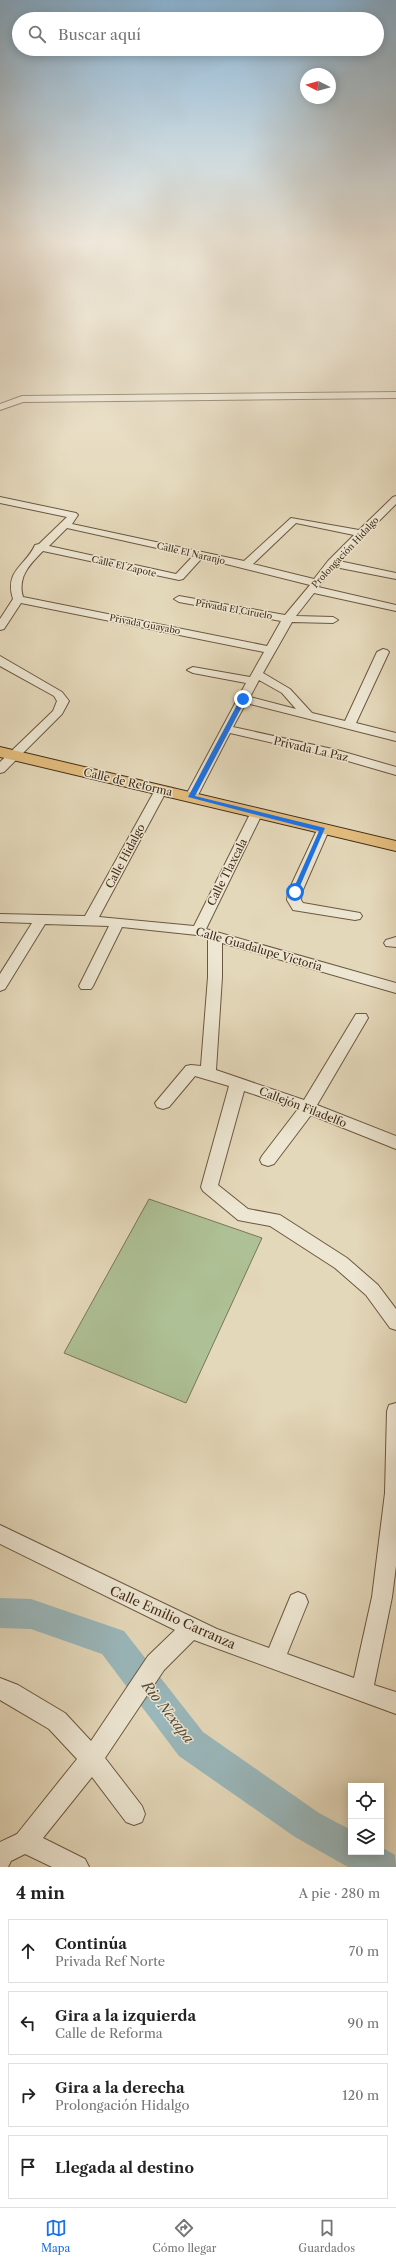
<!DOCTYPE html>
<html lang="es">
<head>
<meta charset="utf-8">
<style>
  :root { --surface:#fff; --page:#f6f6f6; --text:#222; --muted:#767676; --line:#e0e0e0; --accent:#1a73e8 }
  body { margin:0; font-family:"Libre Caslon Text",serif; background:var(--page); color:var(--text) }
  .controls { position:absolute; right:12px; bottom:12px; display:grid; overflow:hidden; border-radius:0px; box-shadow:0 2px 10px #0003 }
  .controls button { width:36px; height:36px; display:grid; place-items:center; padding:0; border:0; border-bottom:1px solid var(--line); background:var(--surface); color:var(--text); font:20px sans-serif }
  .compass { position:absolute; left:300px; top:68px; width:36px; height:36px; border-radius:50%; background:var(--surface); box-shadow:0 2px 10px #0003; rotate:276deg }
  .stop { position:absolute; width:12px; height:12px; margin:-9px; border:3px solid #1a73e8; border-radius:50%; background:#fff }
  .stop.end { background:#1a73e8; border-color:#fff; box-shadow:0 1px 4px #0008 }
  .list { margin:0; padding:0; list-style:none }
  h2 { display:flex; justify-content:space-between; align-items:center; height:52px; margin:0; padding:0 16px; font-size:17px }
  h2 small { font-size:13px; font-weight:400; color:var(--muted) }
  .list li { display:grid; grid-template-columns:26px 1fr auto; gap:12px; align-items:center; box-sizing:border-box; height:64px; margin:0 8px 8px; padding:0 8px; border:1px solid var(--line); border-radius:0px }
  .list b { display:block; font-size:15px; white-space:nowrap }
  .list p { margin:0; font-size:13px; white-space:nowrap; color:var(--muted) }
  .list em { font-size:13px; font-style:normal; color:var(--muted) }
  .icon { flex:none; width:22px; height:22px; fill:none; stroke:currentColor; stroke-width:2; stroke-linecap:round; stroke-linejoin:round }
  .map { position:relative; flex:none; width:396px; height:1867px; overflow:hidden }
  .search { position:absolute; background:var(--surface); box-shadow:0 2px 10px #0003; left:12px; right:12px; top:12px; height:44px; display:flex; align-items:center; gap:10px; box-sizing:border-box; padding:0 14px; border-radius:22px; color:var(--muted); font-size:15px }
  .sheet { height:340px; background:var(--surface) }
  nav { display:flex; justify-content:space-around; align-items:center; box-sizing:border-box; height:56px; border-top:1px solid var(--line); background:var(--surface); font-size:11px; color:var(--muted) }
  nav a { display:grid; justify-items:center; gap:2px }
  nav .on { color:var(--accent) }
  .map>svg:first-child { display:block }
</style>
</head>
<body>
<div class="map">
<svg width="396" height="1867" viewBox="0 0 396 1867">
  <rect width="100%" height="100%" fill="#e4d8ba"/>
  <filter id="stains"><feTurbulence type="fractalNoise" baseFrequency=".005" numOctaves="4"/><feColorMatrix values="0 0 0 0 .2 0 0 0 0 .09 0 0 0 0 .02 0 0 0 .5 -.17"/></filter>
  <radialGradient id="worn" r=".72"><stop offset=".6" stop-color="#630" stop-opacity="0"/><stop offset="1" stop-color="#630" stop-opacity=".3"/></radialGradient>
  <path fill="#aec095" stroke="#797656" d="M149 1199 262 1238 186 1403 64 1353Z"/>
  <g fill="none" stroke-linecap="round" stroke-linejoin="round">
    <path fill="#9ab7bb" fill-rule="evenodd" d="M0 1598 31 1599 124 1631 203 1732 319 1813 351 1830V1852H381V1847L395 1855 396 1867H348L295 1837 179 1756 102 1654 31 1629 0 1628Z"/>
    <defs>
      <g id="minor">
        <path d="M396 392V398L23 402 0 410V404L22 396Z"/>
        <path d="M396 496V504L339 561 396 573V579L335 567 318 587 396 605V611L314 593 296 616 333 617 338 620 333 623 292 622 263 673 290 689 312 713 345 721 377 652 383 649 387 650 389 652 356 723 396 733V741L246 703 233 727 337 750 396 767V775L334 757 230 733 197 797 191 801 187 800 185 797 246 683 193 673 187 670 193 667 250 677 264 652 21 603 4 629 0 630V619L13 599C4 570 26 566 35 545L39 544 67 517 0 503V497L76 513 78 515 72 524 244 561 291 518 359 530 393 497ZM296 523 354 535 328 561 314 579 253 564ZM67 528 193 556 176 574 49 546ZM43 551 179 580 183 579 202 558 310 585 285 615 179 596 174 599 179 602 281 621 267 646 23 597C17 577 30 564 43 551ZM259 680 282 693 296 709 250 697Z"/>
        <path d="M0 656 62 692 69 701 62 714 4 772 0 773V762L53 711 57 701 54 696 0 666Z"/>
        <path d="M161 786 167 790 99 917 194 926 250 814 256 810 262 814 206 929 396 983V993L222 943V977L216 1070 304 1100 356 1014H366L368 1018 317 1105 396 1136V1149L311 1115 274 1164 268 1166 262 1164 260 1160 262 1156 298 1109 244 1091 218 1185 248 1209 280 1215 347 1258 378 1285 396 1309V1330L390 1328 366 1295 335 1268 270 1226 238 1220 203 1191 201 1187 229 1086 195 1076 169 1107 163 1109 157 1107 155 1103 186 1066 191 1065 201 1066 208 977V938L197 935 122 927 93 986 91 989H81L79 986 109 926 45 924 5 989 0 991V974L32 923 0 922V914L85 916 155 790Z"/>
        <path d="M323 826 329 830 302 892 301 900 303 903 360 913 362 916 360 919 355 920 293 910 287 900 288 892 317 830Z"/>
        <path d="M396 937V947L386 946 384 943 386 940Z"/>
        <path d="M396 1403V1566L392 1597 374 1685 396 1692V1714L194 1640 164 1670 105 1758 142 1806 145 1814 142 1822 134 1825 126 1822 92 1777 43 1838 85 1859 89 1867H52L25 1854 11 1861 8 1867H0V1842L17 1834 77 1759 49 1729 0 1700V1678L18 1685 65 1713 91 1741 148 1656 175 1630 0 1544V1525L217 1629 269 1648 291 1595 298 1592 305 1595 308 1602 287 1654 354 1678 372 1597 385 1493 387 1411 389 1405Z"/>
      </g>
      <path id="major" d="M0 747 396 841V851L0 757Z"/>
    </defs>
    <use href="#minor" stroke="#6c5840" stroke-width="2"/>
    <use href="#major" stroke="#442d17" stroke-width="2"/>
    <use href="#minor" fill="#ede6d2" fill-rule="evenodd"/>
    <use href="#major" fill="#e2bc7d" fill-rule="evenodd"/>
  </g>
  <linearGradient id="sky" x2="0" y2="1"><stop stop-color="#89b5d6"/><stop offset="0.48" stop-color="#f3ede0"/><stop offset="1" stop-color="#f3ede0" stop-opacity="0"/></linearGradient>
  <rect width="396" height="506" fill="url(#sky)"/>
  <path fill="#1a73e8" d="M243 697 246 699 195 796 325 828 297 893 292 892 319 831 188 797 240 699Z"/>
  <g text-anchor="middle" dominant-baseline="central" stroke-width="3" stroke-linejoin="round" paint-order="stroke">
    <g font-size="9" fill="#442d17" stroke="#ede6d2">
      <text transform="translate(345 552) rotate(-47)">Prolongación Hidalgo</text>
      <text transform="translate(191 553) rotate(13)">Calle El Naranjo</text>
      <text transform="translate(124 566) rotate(13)">Calle El Zapote</text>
      <text transform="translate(234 609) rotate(10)">Privada El Ciruelo</text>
      <text transform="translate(145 624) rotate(11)">Privada Guayabo</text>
    </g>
    <g font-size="11" fill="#442d17" stroke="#ede6d2">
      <text transform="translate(311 749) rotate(13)">Privada La Paz</text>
      <text transform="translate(128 782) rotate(13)">Calle de Reforma</text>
      <text transform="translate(125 856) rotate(-62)">Calle Hidalgo</text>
      <text transform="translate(227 872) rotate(-63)">Calle Tlaxcala</text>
      <text transform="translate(259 949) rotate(16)">Calle Guadalupe Victoria</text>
      <text transform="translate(303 1107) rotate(21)">Callejón Filadelfo</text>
    </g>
    <g font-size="13" fill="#442d17" stroke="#ede6d2">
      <text transform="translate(173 1617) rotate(24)">Calle Emilio Carranza</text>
    </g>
    <g font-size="14" font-style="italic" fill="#554938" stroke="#ede6d2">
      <text transform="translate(168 1712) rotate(52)">Rio Nexapa</text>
    </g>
  </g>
  <rect width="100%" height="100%" filter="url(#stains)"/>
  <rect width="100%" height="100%" fill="url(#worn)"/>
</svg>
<div class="controls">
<button><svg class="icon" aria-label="locate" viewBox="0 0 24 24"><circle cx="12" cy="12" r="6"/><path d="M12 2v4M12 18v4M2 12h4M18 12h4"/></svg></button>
<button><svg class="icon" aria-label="layers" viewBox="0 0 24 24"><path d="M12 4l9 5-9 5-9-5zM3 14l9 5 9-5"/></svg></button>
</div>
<svg class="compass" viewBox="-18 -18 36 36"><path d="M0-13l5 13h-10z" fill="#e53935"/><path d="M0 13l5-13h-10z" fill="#767676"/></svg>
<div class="stop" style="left:295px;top:892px"></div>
<div class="stop end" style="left:243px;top:699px"></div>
<div class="search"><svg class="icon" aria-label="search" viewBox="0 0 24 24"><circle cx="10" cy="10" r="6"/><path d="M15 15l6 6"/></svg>Buscar aquí</div>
</div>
<section class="sheet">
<h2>4 min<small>A pie · 280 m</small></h2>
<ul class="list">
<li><svg class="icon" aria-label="ahead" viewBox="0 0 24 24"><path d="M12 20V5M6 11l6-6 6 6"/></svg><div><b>Continúa</b><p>Privada Ref Norte</p></div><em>70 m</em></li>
<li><svg class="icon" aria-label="left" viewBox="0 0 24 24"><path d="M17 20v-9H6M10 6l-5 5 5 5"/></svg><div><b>Gira a la izquierda</b><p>Calle de Reforma</p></div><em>90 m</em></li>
<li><svg class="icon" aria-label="right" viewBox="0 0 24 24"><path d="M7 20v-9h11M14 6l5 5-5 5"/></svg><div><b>Gira a la derecha</b><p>Prolongación Hidalgo</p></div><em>120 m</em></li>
<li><svg class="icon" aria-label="arrive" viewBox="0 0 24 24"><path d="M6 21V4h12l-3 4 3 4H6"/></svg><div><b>Llegada al destino</b></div></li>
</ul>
</section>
<nav>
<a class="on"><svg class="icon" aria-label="map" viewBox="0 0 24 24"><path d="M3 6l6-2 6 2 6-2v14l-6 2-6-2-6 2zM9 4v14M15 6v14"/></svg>Mapa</a>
<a><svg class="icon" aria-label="directions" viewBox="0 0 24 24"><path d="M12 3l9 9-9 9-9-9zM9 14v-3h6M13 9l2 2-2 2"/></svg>Cómo llegar</a>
<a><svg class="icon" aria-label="saved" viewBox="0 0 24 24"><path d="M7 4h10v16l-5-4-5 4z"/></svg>Guardados</a>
</nav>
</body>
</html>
